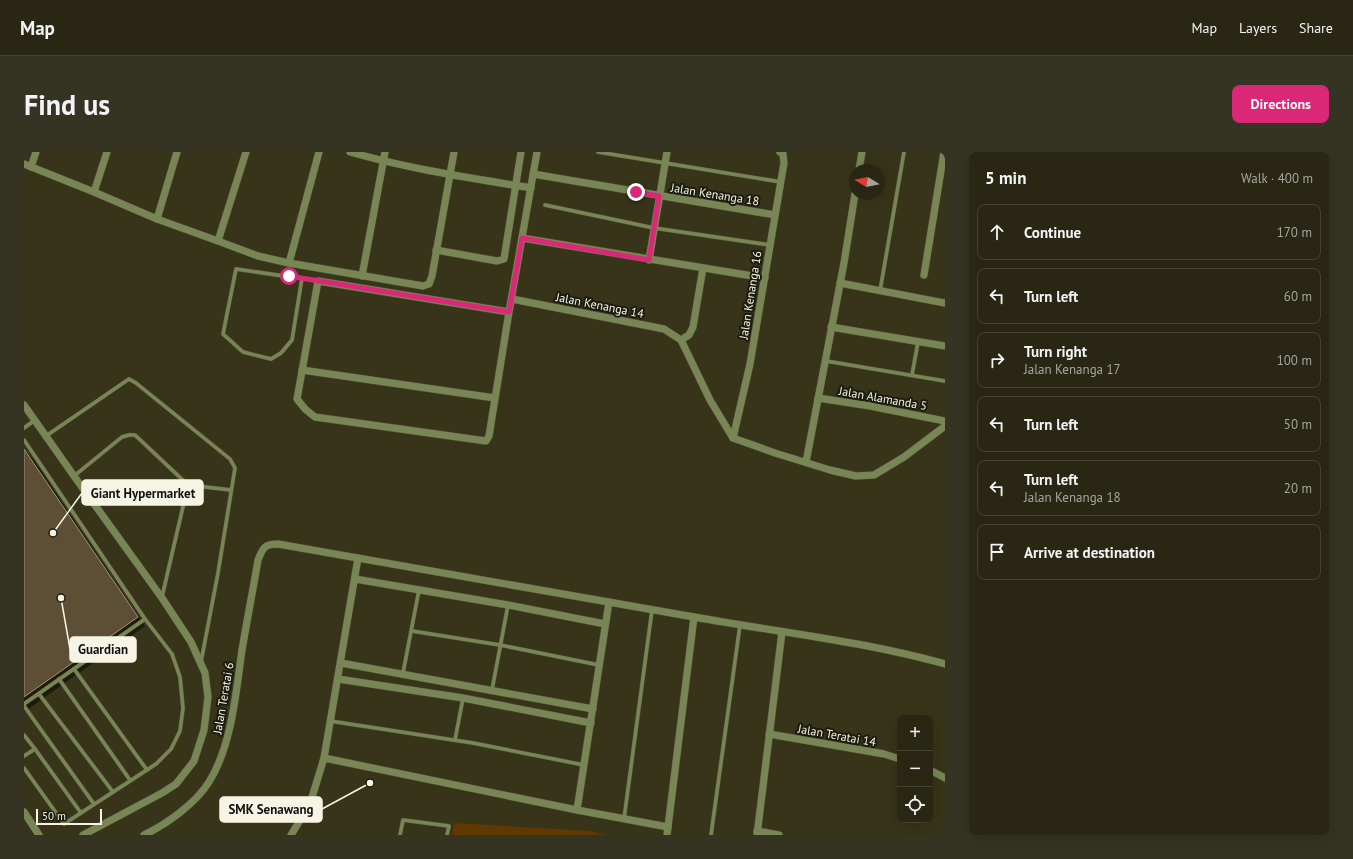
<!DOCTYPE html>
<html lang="en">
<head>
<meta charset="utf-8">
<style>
  :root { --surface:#292713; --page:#353321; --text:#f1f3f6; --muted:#a5a5a0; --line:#454433; --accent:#db2777 }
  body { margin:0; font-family:"PT Sans",sans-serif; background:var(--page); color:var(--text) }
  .controls { position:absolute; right:12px; bottom:12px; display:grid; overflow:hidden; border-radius:8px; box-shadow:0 4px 16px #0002 }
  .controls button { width:36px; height:36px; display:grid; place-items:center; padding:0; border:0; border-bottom:1px solid var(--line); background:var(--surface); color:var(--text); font:20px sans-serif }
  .compass { position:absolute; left:825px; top:12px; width:36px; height:36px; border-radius:50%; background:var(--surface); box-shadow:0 4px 16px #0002; rotate:280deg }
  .scale { position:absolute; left:12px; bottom:10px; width:66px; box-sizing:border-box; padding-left:4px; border:2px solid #f6f5e5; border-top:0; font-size:11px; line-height:14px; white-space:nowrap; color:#f6f5e5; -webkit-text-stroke:3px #1c1b0f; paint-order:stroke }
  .stop { position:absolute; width:12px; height:12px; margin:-9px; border:3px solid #db2777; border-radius:50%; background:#fff }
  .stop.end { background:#db2777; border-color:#fff; box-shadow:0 1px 4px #0008 }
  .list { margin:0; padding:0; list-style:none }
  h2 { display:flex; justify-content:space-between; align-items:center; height:52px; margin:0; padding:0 16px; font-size:17px }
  h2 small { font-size:13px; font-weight:400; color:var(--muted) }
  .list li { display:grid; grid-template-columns:26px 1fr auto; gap:12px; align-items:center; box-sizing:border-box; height:56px; margin:0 8px 8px; padding:0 8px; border:1px solid var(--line); border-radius:8px }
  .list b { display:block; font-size:15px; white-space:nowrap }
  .list p { margin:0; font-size:13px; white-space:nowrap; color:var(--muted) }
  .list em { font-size:13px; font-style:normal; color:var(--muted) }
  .icon { flex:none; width:22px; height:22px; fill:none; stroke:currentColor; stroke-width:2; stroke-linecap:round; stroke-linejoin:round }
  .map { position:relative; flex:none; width:921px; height:683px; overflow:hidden; border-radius:8px }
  header { display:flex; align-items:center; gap:24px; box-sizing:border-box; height:56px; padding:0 20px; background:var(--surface); border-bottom:1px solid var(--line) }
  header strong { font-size:19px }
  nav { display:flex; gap:22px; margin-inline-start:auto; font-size:14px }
  .intro { display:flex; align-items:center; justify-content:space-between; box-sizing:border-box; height:96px; padding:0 24px }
  h1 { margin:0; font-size:28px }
  .button { padding:10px 18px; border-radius:8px; background:var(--accent); color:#fff; font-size:14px; font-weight:700 }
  main { display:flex; gap:24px; padding:0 24px }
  aside { flex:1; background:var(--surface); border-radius:8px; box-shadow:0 4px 16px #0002 }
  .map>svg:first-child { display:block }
</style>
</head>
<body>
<header>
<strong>Map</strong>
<nav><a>Map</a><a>Layers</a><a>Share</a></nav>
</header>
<div class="intro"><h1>Find us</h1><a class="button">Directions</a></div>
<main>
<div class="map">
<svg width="921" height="683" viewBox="0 0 921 683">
  <rect width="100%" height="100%" fill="#373419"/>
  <path fill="#623801" d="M430 671 567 679 582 683H428Z"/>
  <path fill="#0007" d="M0 298 9 307 121 474 0 560Z"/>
  <path fill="#5c4f35" stroke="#a39579" d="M0 297 114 465 0 545Z"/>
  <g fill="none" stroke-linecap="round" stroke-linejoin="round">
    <defs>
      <g id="lane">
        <path d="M574 0 757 30"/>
        <path d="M521 53 630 76 746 93"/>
        <path d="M278 126 268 188 257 201 247 207 219 200 199 182 212 117 294 129"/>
        <path d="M856 139 880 0"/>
        <path d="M802 209 921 229"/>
        <path d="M888 223 894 190"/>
        <path d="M0 276 11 268"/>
        <path d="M22 284 105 227 112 231 206 307 211 316 194 421 177 510"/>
        <path d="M0 288 121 467 148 502 156 525 159 556 156 579 147 597 132 612 40 672 0 616"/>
        <path d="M50 324 98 285 105 283H111L164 333 207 338"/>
        <path d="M138 445 164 333"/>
        <path d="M388 479 476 493 575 513"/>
        <path d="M50 517 123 618"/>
        <path d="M379 521 395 438"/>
        <path d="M35 527 106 628"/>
        <path d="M468 538 484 453"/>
        <path d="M15 542 89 640"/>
        <path d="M0 552 121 467"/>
        <path d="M0 554 70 652"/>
        <path d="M306 569 449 591 560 613"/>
        <path d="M0 583 11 597 0 604"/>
        <path d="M431 588 439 546"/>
        <path d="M11 597 57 661"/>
        <path d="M600 667 628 458"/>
        <path d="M376 683 379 668 425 674 423 683"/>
        <path d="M687 683 716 473"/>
      </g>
      <g id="street">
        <path d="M326 0C385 17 446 26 507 36"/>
        <path d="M0 12 70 40 133 67 194 89 234 104 265 111 399 134 405 132 408 124 430 0"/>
        <path d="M7 15 12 0"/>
        <path d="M835 18 838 0"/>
        <path d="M509 22 751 63"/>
        <path d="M70 40 83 0"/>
        <path d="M133 67 153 0"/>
        <path d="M498 86 741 126"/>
        <path d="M194 89 222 0"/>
        <path d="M412 98 473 109 480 107 497 0"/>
        <path d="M625 108 643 0"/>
        <path d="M265 111 295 0"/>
        <path d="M900 123 920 0"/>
        <path d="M338 124 361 0"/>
        <path d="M816 131 921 151"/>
        <path d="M488 147 640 177 657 188 686 248 709 286 751 301 806 318 832 324 850 323 880 305 921 274"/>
        <path d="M485 160 294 129 273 247 281 257 291 265 462 289 465 284 485 160 513 0"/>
        <path d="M807 175 921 194"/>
        <path d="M657 188 665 183 669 175 679 116"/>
        <path d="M278 218 471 246"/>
        <path d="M794 246 846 254 921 269"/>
        <path d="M0 253 50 324 138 446 167 490 181 521 184 545 180 578 170 609 152 632 138 641 59 683"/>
        <path d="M709 286 726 212 760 11 759 2 756 0"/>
        <path d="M782 310 820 111 831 42"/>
        <path d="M331 427 484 453 581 472"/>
        <path d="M317 511 569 557"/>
        <path d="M314 527 439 546 567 571"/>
        <path d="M745 582 860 602 876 607"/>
        <path d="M300 606 553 658 644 675"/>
        <path d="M906 618 921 626"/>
        <path d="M553 658 585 450"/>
        <path d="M0 660 15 683"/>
        <path d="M733 679 755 683"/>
        <path d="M120 683C143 672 172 651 185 630 208 593 212 540 218 498 223 468 229 438 234 408 239 396 240 392 254 392 392 416 531 440 670 465 753 480 839 489 921 512"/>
        <path d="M267 683 286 652 300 606 334 406"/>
        <path d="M643 683 670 465"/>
        <path d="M733 683 758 480"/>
      </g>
    </defs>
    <use href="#lane" stroke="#524f36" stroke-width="4.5"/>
    <use href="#street" stroke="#524f36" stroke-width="8"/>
    <use href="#lane" stroke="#788656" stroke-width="3.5"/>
    <use href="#street" stroke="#788656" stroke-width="7"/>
  </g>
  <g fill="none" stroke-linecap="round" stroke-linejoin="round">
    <path stroke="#db2777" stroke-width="5" d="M265 124 485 160 498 86 625 108 635 44 612 40"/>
  </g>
  <g text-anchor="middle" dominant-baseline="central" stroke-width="4" stroke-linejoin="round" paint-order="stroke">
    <g font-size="12" fill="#f6f5e5" stroke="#1c1b0f">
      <text transform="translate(691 42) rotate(9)">Jalan Kenanga 18</text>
      <text transform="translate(726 143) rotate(-81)">Jalan Kenanga 16</text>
      <text transform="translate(576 153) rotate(11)">Jalan Kenanga 14</text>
      <text transform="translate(859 246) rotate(10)">Jalan Alamanda 5</text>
      <text transform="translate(199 546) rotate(-80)">Jalan Teratai 6</text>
      <text transform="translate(813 583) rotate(10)">Jalan Teratai 14</text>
    </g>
  </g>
  <path fill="none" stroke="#f6f5e5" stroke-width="1.5" d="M29 381L58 341M37 446L46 497M346 631L298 657"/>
  <g fill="#f6f5e5" stroke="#1c1b0f" stroke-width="1.5">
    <circle cx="29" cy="381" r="4"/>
    <circle cx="37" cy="446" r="4"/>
    <circle cx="346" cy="631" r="4"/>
  </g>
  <g fill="#f6f5e5" stroke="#f6f5e5" stroke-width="1.5">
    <rect x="58" y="328" width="121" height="25" rx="4"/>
    <rect x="46" y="485" width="66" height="25" rx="4"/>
    <rect x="196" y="645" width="102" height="25" rx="4"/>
  </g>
  <g font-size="13" text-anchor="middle" font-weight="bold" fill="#111">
    <text x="119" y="346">Giant Hypermarket</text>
    <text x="79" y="502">Guardian</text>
    <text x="247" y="662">SMK Senawang</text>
  </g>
</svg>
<div class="controls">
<button>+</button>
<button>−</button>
<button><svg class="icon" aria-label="locate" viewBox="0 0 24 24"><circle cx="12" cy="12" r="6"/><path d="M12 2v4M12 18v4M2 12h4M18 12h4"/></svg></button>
</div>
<svg class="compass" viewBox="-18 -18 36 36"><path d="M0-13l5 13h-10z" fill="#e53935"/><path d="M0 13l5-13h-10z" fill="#a5a5a0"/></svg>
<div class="scale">50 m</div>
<div class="stop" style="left:265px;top:124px"></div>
<div class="stop end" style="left:612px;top:40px"></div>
</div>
<aside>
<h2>5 min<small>Walk · 400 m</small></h2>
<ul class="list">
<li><svg class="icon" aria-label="ahead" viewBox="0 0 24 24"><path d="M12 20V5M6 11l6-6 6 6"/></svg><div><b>Continue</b></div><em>170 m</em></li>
<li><svg class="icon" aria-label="left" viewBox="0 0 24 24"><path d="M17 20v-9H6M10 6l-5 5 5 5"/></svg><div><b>Turn left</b></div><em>60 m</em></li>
<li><svg class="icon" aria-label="right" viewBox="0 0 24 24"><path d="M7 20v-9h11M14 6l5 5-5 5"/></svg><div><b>Turn right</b><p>Jalan Kenanga 17</p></div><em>100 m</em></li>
<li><svg class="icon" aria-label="left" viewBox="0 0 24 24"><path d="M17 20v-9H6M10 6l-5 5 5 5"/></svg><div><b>Turn left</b></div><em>50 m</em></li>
<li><svg class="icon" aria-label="left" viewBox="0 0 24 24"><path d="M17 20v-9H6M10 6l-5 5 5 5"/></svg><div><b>Turn left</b><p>Jalan Kenanga 18</p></div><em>20 m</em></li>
<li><svg class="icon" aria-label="arrive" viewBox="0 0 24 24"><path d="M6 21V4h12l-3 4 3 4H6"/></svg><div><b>Arrive at destination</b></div></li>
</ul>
</aside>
</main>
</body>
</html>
